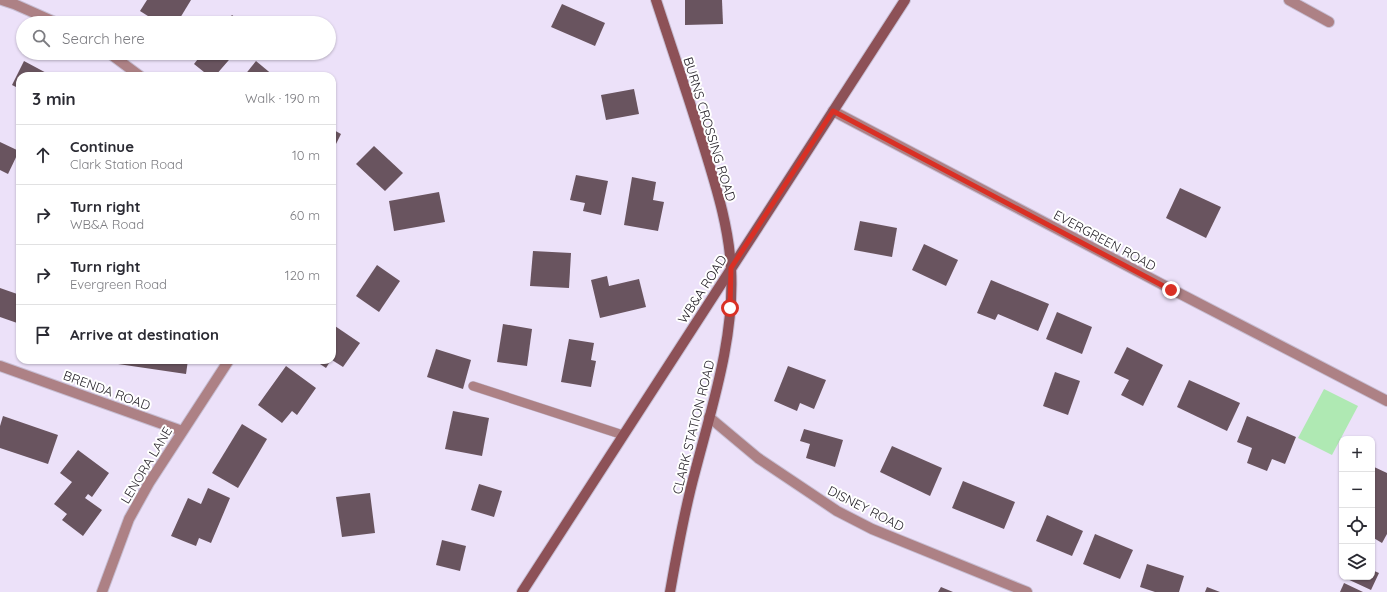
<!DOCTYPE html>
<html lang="en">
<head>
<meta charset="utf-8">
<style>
  :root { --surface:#fff; --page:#f2f2f3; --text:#2b2b33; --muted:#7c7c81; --line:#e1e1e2 }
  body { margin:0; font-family:Quicksand,sans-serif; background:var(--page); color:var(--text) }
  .controls { position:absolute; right:12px; bottom:12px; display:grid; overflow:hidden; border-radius:8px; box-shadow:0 1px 3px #0004 }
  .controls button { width:36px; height:36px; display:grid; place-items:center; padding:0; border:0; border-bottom:1px solid var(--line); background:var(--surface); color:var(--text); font:20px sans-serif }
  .stop { position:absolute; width:12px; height:12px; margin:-9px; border:3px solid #d93025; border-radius:50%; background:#fff }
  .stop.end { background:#d93025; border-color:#fff; box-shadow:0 1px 4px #0008 }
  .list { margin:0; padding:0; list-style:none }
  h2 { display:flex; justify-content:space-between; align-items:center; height:52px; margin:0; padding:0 16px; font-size:17px }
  h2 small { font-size:13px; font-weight:400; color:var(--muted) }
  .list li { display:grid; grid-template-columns:26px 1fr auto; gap:12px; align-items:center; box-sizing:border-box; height:60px; padding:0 16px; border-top:1px solid var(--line) }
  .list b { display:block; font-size:15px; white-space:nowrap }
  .list p { margin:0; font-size:13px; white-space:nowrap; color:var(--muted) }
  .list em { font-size:13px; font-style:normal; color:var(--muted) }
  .icon { flex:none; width:22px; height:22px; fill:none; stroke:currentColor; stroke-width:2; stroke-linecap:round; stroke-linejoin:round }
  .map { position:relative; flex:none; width:1387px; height:592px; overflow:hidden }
  .search { position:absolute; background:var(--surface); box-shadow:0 1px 3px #0004; left:16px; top:16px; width:320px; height:44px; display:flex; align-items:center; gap:10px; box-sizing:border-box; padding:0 14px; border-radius:22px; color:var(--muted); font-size:15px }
  .panel { position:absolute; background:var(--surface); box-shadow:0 1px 3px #0004; left:16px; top:72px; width:320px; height:292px; border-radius:12px }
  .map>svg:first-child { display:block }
</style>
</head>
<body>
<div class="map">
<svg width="1387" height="592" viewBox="0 0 1387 592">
  <rect width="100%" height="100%" fill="#ece1f9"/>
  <path fill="#afe9b3" d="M1324 389 1358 406 1332 455 1298 438Z"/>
  <g fill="#69545f">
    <path d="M147 0H191L177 23H159L140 11Z"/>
    <path d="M685 0H722L723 24 685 25Z"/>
    <path d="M562 4 605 23 595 46 551 27Z"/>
    <path d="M232 15 242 23H225Z"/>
    <path d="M198 53H235L215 76H209L194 64 201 55Z"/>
    <path d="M24 61 52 76H20V89L12 85Z"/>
    <path d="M256 61 274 76H244Z"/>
    <path d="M634 89 639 114 606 120 601 95Z"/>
    <path d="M332 129 341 134 332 152Z"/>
    <path d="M0 142 19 151 8 174 0 170Z"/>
    <path d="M374 146 403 173 385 191 356 164Z"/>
    <path d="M576 175 608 181 601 215 583 211 585 203 570 200Z"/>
    <path d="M632 177 656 182 653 200 664 202 658 231 624 225Z"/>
    <path d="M1180 188 1221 207 1206 238 1166 218Z"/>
    <path d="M439 192 445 222 394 231 389 201Z"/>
    <path d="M860 221 897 228 892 257 854 250Z"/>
    <path d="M924 244 958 260 946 286 912 270Z"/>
    <path d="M533 251 571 253 569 288 530 286Z"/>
    <path d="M377 265 400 281 379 312 356 296Z"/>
    <path d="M607 276 609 286 639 279 646 307 600 318 591 280Z"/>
    <path d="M991 280 1049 304 1038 331 998 314 995 320 977 313Z"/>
    <path d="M0 288 20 295V324L0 317Z"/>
    <path d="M1057 312 1092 327 1082 354 1046 339Z"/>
    <path d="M332 324 360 343 343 367 332 360Z"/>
    <path d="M503 324 532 329 527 366 497 362Z"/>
    <path d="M569 339 594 343 591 360 596 361 591 387 561 382Z"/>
    <path d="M1127 347 1163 365 1143 406 1121 395 1129 380 1114 373Z"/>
    <path d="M436 349 471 360 463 389 427 377Z"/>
    <path d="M119 360H188L186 374 118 364Z"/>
    <path d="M314 360H331L326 368Z"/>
    <path d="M286 366 316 388 297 415 292 411 282 423 258 405Z"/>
    <path d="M788 366 826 380 814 409 800 403 797 411 774 401Z"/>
    <path d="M1055 372 1080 381 1068 415 1043 406Z"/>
    <path d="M1189 380 1240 403 1227 431 1177 407Z"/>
    <path d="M453 411 489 418 482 456 445 449Z"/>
    <path d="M3 416 58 435 48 464 0 448V426Z"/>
    <path d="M1247 416 1296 437 1285 464 1272 459 1267 471 1247 463 1252 448 1237 442Z"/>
    <path d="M242 424 267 439 238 488 212 473Z"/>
    <path d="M804 429 843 440 835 467 806 458 810 444 800 441Z"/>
    <path d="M892 446 942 468 930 496 880 472Z"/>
    <path d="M78 450 109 473 92 497 88 494 85 498 102 510 83 536 62 520 67 514 54 504 72 482 60 473Z"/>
    <path d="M1372 466 1387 473V534L1382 543 1372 537Z"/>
    <path d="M963 481 1015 502 1004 529 952 508Z"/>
    <path d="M479 484 502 491 494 517 471 510Z"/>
    <path d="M208 488 230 498 211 543 199 538 196 546 171 536 188 498 201 504Z"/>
    <path d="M370 493 375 533 342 537 336 497Z"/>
    <path d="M1047 515 1083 531 1072 556 1036 541Z"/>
    <path d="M1095 534 1133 550 1120 579 1083 564Z"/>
    <path d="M442 540 466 546 460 571 436 565Z"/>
    <path d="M1147 564 1184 576 1179 592H1155L1140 587Z"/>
    <path d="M1372 570 1379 573 1371 590 1343 577H1372Z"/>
    <path d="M1344 583 1363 592H1340Z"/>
    <path d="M941 587 953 592H938Z"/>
    <path d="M1207 587 1220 592H1205Z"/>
  </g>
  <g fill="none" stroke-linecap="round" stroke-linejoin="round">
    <defs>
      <path id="lane" d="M473 386 623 435"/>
      <g id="street">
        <path d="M2 0 14 4 57 23"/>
        <path d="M1289 0 1329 22"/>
        <path d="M109 53 140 76"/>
        <path d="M833 111 1171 289 1387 401"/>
        <path d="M0 366 182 431"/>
        <path d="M709 417 758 458 837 511 872 529 1027 592"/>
        <path d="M102 592 129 519 149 483 229 360"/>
      </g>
      <g id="secondary">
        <path d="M656 0C673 52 691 104 707 157 718 193 729 230 731 268 735 337 712 406 695 472 684 512 677 552 670 592"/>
        <path d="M522 592 905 0"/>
      </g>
    </defs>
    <use href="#lane" stroke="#c7bed3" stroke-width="10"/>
    <use href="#street" stroke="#c7bed3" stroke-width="12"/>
    <use href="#secondary" stroke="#c7bed3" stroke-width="12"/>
    <use href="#lane" stroke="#ad8185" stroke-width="9"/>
    <use href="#street" stroke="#ad8185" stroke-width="10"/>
    <use href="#secondary" stroke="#8d5157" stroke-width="10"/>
  </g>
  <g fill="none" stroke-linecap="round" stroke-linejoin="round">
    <path stroke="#d93025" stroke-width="5" d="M730 308 731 268 833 111 1171 290"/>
  </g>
  <g text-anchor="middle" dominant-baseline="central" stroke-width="4" stroke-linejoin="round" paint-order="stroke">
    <g font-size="13" fill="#211d25" stroke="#fff">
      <text transform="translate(710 129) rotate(73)">BURNS CROSSING ROAD</text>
      <text transform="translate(1105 240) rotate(28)">EVERGREEN ROAD</text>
      <text transform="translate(702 289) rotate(-57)">WB&amp;A ROAD</text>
      <text transform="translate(107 390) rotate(20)">BRENDA ROAD</text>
      <text transform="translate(693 427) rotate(-76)">CLARK STATION ROAD</text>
      <text transform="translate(146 465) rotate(-59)">LENORA LANE</text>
      <text transform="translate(866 508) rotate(27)">DISNEY ROAD</text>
    </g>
  </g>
</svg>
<div class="controls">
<button>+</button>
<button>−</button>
<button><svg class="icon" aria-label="locate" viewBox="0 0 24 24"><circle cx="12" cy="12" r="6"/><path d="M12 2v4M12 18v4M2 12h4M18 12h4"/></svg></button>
<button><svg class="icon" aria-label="layers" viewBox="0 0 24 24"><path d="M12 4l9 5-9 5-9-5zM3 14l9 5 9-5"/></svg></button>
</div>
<div class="stop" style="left:730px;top:308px"></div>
<div class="stop end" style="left:1171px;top:290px"></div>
<div class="search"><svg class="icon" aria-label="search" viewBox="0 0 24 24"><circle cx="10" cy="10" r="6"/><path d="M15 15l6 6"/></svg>Search here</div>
<section class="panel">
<h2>3 min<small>Walk · 190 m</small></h2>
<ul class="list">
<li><svg class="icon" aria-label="ahead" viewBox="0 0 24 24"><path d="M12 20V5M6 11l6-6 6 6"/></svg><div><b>Continue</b><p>Clark Station Road</p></div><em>10 m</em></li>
<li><svg class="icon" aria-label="right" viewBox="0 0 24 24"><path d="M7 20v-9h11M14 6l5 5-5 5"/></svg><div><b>Turn right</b><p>WB&amp;A Road</p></div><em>60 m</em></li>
<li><svg class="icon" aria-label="right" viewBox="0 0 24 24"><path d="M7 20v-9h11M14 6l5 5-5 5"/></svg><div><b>Turn right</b><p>Evergreen Road</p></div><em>120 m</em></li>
<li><svg class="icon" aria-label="arrive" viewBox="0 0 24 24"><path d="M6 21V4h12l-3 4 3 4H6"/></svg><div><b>Arrive at destination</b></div></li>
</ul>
</section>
</div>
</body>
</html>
